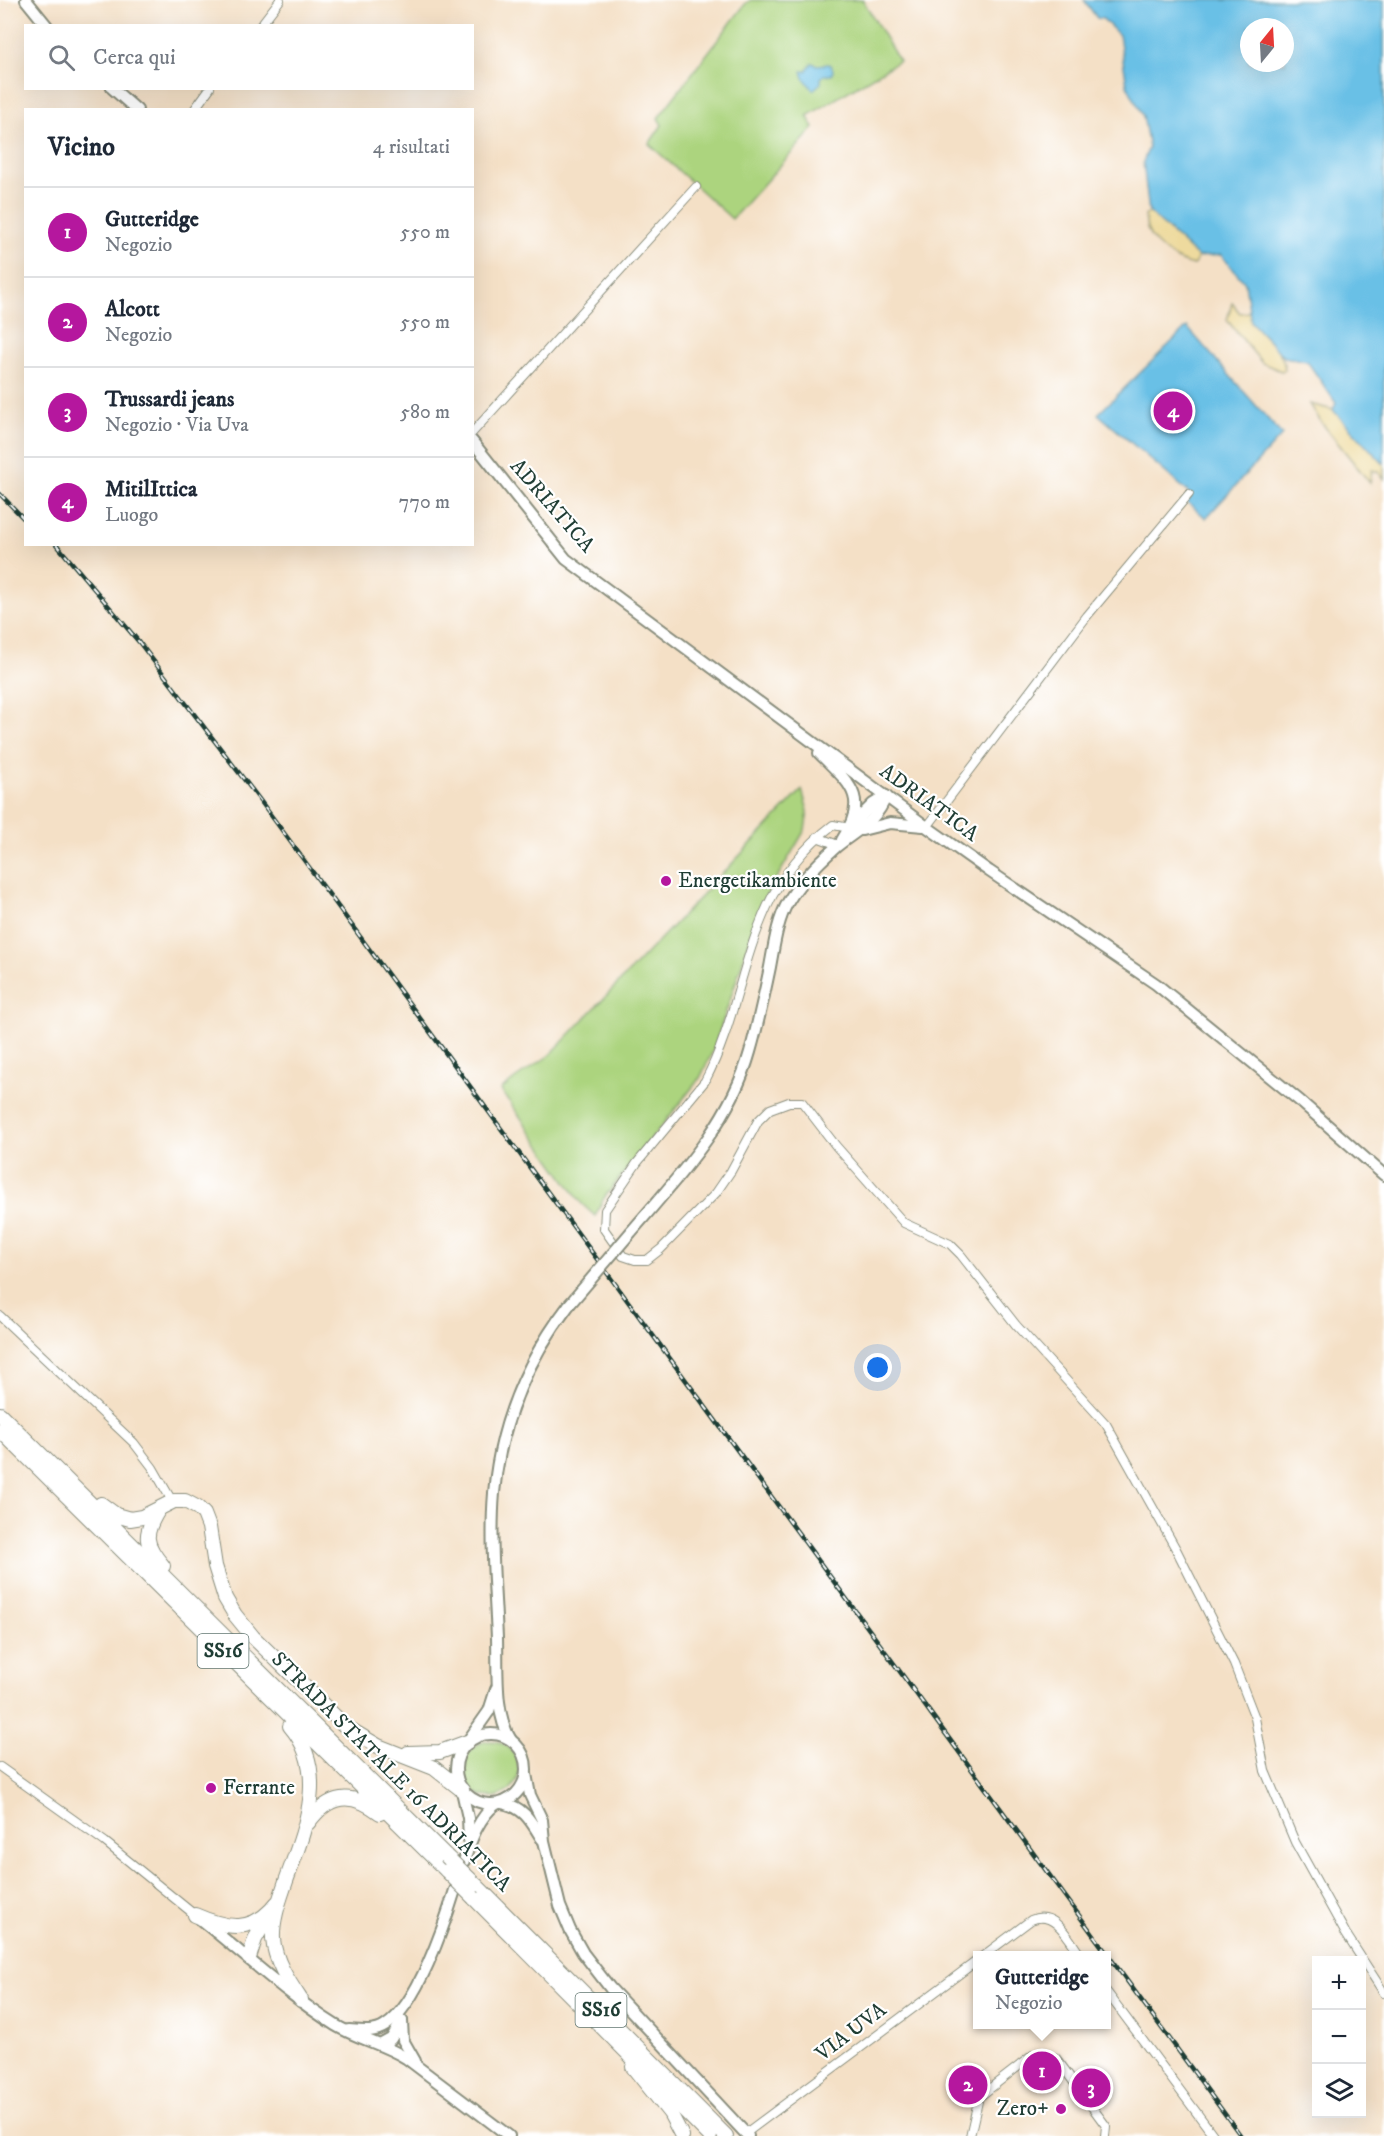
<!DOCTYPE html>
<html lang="it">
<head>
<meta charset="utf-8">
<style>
  :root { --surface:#fff; --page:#f6f6f7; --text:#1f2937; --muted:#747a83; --line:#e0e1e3; --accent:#b5179e }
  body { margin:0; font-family:"IM FELL DW Pica",serif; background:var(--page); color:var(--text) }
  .controls { position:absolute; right:18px; bottom:18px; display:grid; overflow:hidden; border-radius:0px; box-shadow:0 6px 24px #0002 }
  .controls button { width:54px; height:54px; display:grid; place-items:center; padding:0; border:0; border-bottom:2px solid var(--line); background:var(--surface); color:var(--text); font:30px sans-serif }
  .compass { position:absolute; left:1240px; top:18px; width:54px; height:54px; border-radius:50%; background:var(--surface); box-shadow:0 6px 24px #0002; rotate:18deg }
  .you { position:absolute; left:878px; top:1368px; width:21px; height:21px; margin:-15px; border:4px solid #fff; border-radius:50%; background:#1a73e8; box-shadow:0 0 0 9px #1a73e833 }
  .badge { display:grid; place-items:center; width:39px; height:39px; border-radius:50%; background:var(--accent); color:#fff; font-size:20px; font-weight:700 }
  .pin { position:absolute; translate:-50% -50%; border:3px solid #fff; box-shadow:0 2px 6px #0006 }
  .popup { position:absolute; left:973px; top:1951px; width:138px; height:78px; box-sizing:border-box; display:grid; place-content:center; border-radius:0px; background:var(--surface); filter:drop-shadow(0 2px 4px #0005); font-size:20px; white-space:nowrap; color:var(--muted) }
  .popup b { font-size:22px; color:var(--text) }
  .popup::after { content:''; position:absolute; left:50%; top:100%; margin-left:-12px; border:12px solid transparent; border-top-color:var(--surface) }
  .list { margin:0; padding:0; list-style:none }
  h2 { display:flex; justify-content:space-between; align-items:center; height:78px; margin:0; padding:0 24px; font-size:26px }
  h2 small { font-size:20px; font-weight:400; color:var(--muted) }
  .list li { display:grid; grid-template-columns:39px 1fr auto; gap:18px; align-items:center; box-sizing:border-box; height:90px; padding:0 24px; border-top:2px solid var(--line) }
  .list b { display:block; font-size:22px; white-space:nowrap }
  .list p { margin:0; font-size:20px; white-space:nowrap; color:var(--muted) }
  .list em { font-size:20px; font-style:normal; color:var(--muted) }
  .icon { flex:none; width:33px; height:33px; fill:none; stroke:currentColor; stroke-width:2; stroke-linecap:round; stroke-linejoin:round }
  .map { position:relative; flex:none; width:1384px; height:2136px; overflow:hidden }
  .search { position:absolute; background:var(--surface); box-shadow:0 6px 24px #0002; left:24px; top:24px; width:450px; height:66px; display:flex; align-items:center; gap:15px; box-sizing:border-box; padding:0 21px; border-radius:0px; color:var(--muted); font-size:22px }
  .panel { position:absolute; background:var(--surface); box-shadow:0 6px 24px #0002; left:24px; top:108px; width:450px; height:438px; border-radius:0px }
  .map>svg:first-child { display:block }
</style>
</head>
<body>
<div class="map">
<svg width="1384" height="2136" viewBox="0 0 1384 2136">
  <rect width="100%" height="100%" fill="#fff"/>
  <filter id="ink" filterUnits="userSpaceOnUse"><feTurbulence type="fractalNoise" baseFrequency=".0167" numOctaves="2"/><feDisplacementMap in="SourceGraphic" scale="12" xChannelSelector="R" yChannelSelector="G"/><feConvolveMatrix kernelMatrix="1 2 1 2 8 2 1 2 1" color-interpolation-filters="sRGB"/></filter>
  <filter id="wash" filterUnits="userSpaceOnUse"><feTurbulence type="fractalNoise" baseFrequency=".008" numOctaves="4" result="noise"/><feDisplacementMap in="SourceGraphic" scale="24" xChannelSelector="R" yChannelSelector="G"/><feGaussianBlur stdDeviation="1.35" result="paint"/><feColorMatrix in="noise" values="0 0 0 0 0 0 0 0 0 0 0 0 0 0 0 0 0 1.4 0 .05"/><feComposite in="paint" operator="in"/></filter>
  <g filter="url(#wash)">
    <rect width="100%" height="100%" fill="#f4e0c6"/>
    <g fill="#acd47e" stroke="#668859" stroke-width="1.5">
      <path d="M751 0H863L899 61 807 116 814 128 732 219 649 144 662 125 658 118 746 3Z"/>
      <path d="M802 790 808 811 805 830 762 903 713 1051 700 1078 604 1198 595 1216 582 1204 501 1090 516 1078 550 1055Z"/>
      <circle cx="491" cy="1769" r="28"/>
    </g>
    <g fill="#eeda9e" stroke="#868c69" stroke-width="1.5">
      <path d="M1149 212 1198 257 1194 265C1178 263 1154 246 1148 231 1146 227 1146 221 1145 216Z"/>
      <path d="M1232 303 1240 313 1250 312C1254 337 1283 342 1285 370L1281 371 1262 363 1227 320Z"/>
      <path d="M1310 404 1333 410 1384 464V479L1378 472 1372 470 1370 483 1321 422Z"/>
    </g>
    <g fill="#69c0e6" stroke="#447e8d" stroke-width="1.5" fill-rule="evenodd">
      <path d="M1084 0H1384V464L1333 410 1336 403 1307 361 1284 357 1251 322 1245 283 1221 255 1198 257 1149 212 1143 162 1149 147 1143 116 1127 85 1119 35 1103 19 1097 18ZM1249 27H1285V63H1249Z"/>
      <path d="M812 63 817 65 830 64 833 70 832 75H824L821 78V83L813 90 804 78 802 71H806Z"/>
      <path d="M1187 327 1282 435 1206 518 1187 502 1191 497 1187 491 1098 414Z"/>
    </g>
  </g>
  <g filter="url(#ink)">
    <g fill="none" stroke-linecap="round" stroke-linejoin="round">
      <defs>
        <g id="street">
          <path d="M260 26 280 0"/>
          <path d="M194 110 210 88"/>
          <path d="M472 433 696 187"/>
          <path d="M927 827 1087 616 1189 494"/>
          <path d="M850 828 833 825C806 845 781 876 767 907 741 963 734 1027 705 1081L637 1163 605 1210 604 1229 623 1256 635 1260H647L661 1249 716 1193 731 1171 758 1121 770 1109 789 1102H802L836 1146 904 1223 950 1244 961 1255 1016 1325 1106 1424 1176 1549 1234 1664 1255 1718 1265 1771 1295 1842 1346 1934 1384 1993"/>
          <path d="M817 837 838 845"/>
          <path d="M0 1316 134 1443 153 1468 172 1501"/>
          <path d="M0 1767 105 1842 195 1915"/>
          <path d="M983 1956 1031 1920C1055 1909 1069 1939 1081 1956"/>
          <path d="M1106 1991 1214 2136"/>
          <path d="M746 2133 978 1960"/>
          <path d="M970 2136 979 2097 1033 2055 1056 2058 1106 2126 1105 2136"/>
        </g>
        <g id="secondary">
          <path d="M26 0 47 26"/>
          <path d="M112 88 137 110"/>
          <path d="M472 441 566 559 927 827 989 871 1156 984 1300 1101 1384 1175"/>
          <path d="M819 753C850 784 870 797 842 840"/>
          <path d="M852 825 873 804 886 796"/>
          <path d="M862 830 890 823 923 826"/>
          <path d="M631 1232C678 1177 730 1123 750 1052 758 1024 764 996 770 967 774 946 777 921 788 902 800 881 818 863 836 847 855 831 877 822 886 796"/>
          <circle cx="491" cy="1769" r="35"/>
          <path d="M470 1738 489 1711 496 1689"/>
          <path d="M511 1740C494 1715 498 1668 497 1638 495 1590 490 1541 494 1493 500 1423 527 1360 569 1305"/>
          <path d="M526 1774 530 1795 542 1820 544 1841 560 1906 570 1930 583 1953 610 1988 748 2136"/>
          <path d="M462 1791 468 1818 469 1840"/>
          <path d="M502 1803C524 1807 531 1821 542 1839"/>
          <path d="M464 1861C471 1840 478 1818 496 1804"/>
          <path d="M201 1920C244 1954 289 1996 335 2025 358 2039 384 2044 406 2058L509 2136"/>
          <path d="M402 2021 403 2040 415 2061"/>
          <path d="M349 2030C361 2031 375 2033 385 2026 417 2006 444 1926 455 1890"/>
          <path d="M380 2045 391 2039 402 2021"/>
        </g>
        <g id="highway">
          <path d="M0 1414 446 1856"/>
          <path d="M0 1430 447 1871"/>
          <path d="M101 1504 116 1515 130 1519 142 1517 174 1501H185L198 1508 204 1514 209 1527 215 1566 225 1598 235 1615 253 1637 346 1727 378 1746 434 1768 462 1790"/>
          <path d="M159 1509C143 1534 144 1544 163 1566"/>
          <path d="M290 1726C330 1772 304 1831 286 1881 280 1899 272 1919 273 1939 275 1962 289 1982 301 2000"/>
          <path d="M408 1753 440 1752 467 1742"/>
          <path d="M308 1823C329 1794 351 1791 380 1813"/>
          <path d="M476 1885 726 2136"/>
          <path d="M474 1898 710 2136"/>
          <path d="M195 1915C227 1929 253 1934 277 1903"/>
          <path d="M249 1958 255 1939 268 1917"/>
          <path d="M633 2067 670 2113 682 2136"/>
        </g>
      </defs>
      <use href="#street" stroke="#8a8e7d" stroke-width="10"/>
      <use href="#secondary" stroke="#8a8e7d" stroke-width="14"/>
      <use href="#highway" stroke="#8a8e7d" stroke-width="16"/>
      <use href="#street" stroke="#fff" stroke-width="8"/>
      <use href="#secondary" stroke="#fff" stroke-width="10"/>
      <use href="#highway" stroke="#fff" stroke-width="14"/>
      <defs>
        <g id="rail">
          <path d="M0 494 26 521"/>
          <path d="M56 544 139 642 259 799 1241 2136"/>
        </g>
      </defs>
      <use href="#rail" stroke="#1f3d34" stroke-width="4.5"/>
      <use href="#rail" stroke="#fff" stroke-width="2" stroke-dasharray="7" stroke-linecap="butt"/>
      <defs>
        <path id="secondary-bridge" d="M569 1305 631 1232"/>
        <g id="highway-bridge">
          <path d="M446 1856 476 1885"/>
          <path d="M447 1871 474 1898"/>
        </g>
      </defs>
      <use href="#secondary-bridge" stroke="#8a8e7d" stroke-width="14" stroke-linecap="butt"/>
      <use href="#highway-bridge" stroke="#8a8e7d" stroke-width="16" stroke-linecap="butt"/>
      <use href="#secondary-bridge" stroke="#fff" stroke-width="10"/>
      <use href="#highway-bridge" stroke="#fff" stroke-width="14"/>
    </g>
  </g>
  <g fill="#b5179e" stroke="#fff" stroke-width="2">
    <circle cx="666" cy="881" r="6"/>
    <circle cx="211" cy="1788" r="6"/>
    <circle cx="1061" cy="2109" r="6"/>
  </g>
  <g text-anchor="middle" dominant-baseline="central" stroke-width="4.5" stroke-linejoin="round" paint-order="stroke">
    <g fill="#fff" stroke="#627771" stroke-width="1.5">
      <rect x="197.5" y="1634" width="51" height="34" rx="4.5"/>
      <rect x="575.5" y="1993" width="51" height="34" rx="4.5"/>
    </g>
    <g font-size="20" font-weight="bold" fill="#1f3d34">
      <text x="223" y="1651">SS16</text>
      <text x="601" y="2010">SS16</text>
    </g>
    <g font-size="21" fill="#1f3d34" stroke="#fff">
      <text transform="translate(552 506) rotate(49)">ADRIATICA</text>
      <text transform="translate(929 803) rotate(36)">ADRIATICA</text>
      <text transform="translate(391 1772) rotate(45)">STRADA STATALE 16 ADRIATICA</text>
      <text transform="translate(851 2032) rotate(-37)">VIA UVA</text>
    </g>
    <g font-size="21" fill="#1f3d34" stroke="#fff" text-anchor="start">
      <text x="678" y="881">Energetikambiente</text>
      <text x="223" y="1788">Ferrante</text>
      <text x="1049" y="2109" text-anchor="end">Zero+</text>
    </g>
  </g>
</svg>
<div class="controls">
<button>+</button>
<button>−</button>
<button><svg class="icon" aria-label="layers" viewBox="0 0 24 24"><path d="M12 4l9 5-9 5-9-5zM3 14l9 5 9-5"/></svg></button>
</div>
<svg class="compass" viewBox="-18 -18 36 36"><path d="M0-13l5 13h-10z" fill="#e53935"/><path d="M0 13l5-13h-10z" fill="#747a83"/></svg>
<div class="you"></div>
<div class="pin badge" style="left:1042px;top:2071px">1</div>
<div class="popup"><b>Gutteridge</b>Negozio</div>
<div class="pin badge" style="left:968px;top:2085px">2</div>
<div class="pin badge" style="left:1091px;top:2088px">3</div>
<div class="pin badge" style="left:1173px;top:411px">4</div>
<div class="search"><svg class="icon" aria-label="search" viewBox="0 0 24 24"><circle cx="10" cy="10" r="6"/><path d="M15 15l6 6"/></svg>Cerca qui</div>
<section class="panel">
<h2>Vicino<small>4 risultati</small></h2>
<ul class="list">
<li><span class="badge">1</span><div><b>Gutteridge</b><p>Negozio</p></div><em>550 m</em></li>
<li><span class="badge">2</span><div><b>Alcott</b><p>Negozio</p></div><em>550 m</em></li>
<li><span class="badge">3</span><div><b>Trussardi jeans</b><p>Negozio · Via Uva</p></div><em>580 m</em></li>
<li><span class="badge">4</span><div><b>MitilIttica</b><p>Luogo</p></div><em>770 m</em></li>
</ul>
</section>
</div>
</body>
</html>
